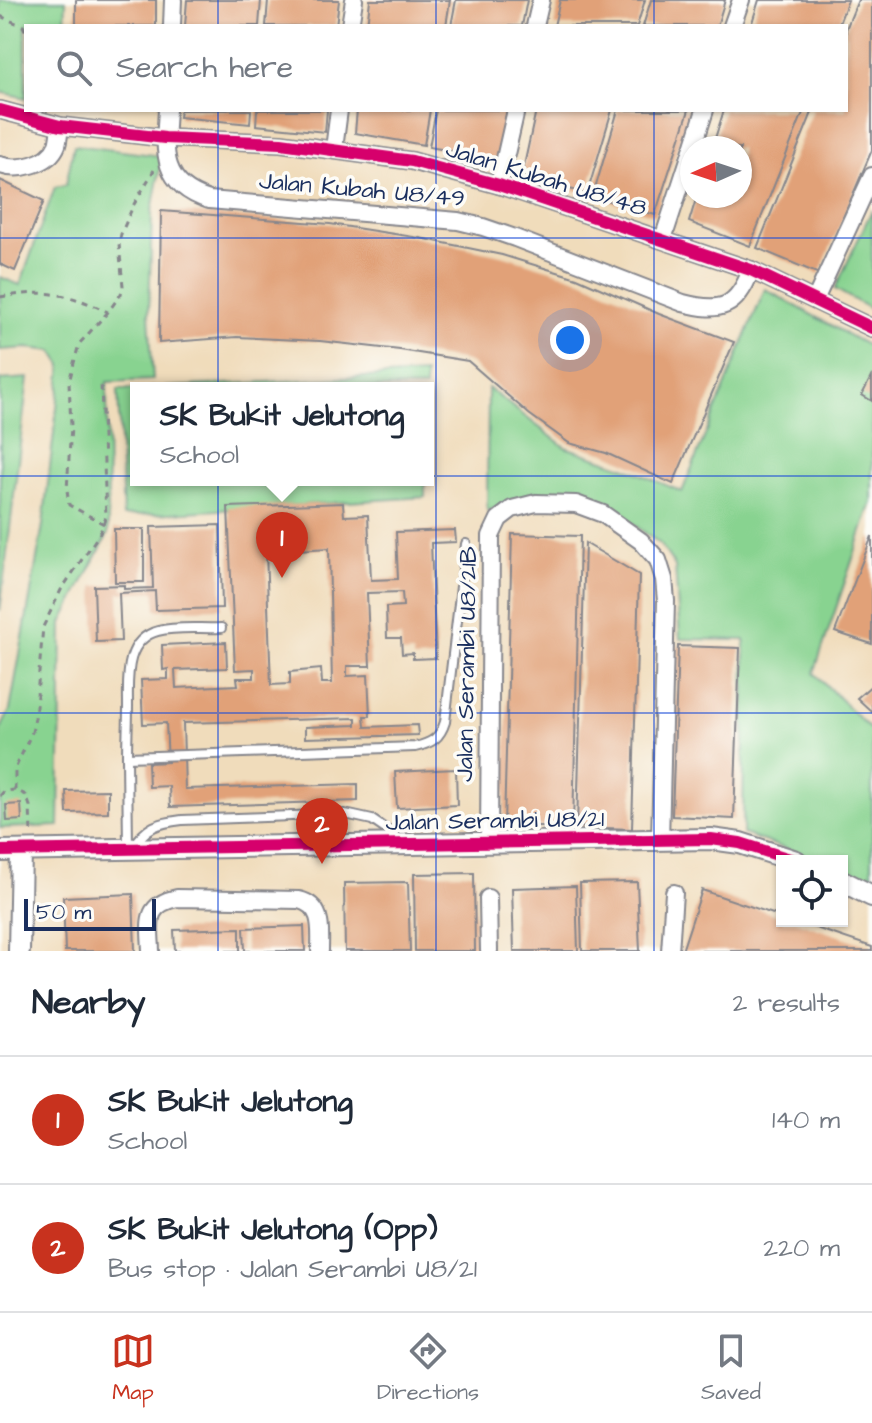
<!DOCTYPE html>
<html lang="en">
<head>
<meta charset="utf-8">
<style>
  :root { --surface:#fff; --page:#f2f2f3; --text:#1f2937; --muted:#747a83; --line:#e0e1e3; --accent:#c8321e }
  body { margin:0; font-family:"Architects Daughter",sans-serif; background:var(--page); color:var(--text) }
  .controls { position:absolute; right:24px; bottom:24px; display:grid; overflow:hidden; border-radius:0px; box-shadow:0 2px 6px #0004 }
  .controls button { width:72px; height:72px; display:grid; place-items:center; padding:0; border:0; border-bottom:2px solid var(--line); background:var(--surface); color:var(--text); font:40px sans-serif }
  .compass { position:absolute; left:680px; top:136px; width:72px; height:72px; border-radius:50%; background:var(--surface); box-shadow:0 2px 6px #0004; rotate:267deg }
  .scale { position:absolute; left:24px; bottom:20px; width:132px; box-sizing:border-box; padding-left:8px; border:4px solid #1b2f5e; border-top:0; font-size:22px; line-height:28px; white-space:nowrap; color:#1b2f5e; -webkit-text-stroke:6px #fdfcf7; paint-order:stroke }
  .you { position:absolute; left:570px; top:340px; width:28px; height:28px; margin:-20px; border:6px solid #fff; border-radius:50%; background:#1a73e8; box-shadow:0 0 0 12px #1a73e833 }
  .badge { display:grid; place-items:center; width:52px; height:52px; border-radius:50%; background:var(--accent); color:#fff; font-size:26px; font-weight:700 }
  .pin { position:absolute; translate:-50% -66px; filter:drop-shadow(0 2px 4px #0008) }
  .pin::after { content:''; position:absolute; top:42px; width:28px; height:24px; background:inherit; clip-path:polygon(0 0,100% 0,50% 100%) }
  .popup { position:absolute; left:130px; top:382px; width:304px; height:104px; box-sizing:border-box; display:grid; place-content:center; border-radius:0px; background:var(--surface); filter:drop-shadow(0 2px 6px #0005); font-size:26px; white-space:nowrap; color:var(--muted) }
  .popup b { font-size:30px; color:var(--text) }
  .popup::after { content:''; position:absolute; left:50%; top:100%; margin-left:-16px; border:16px solid transparent; border-top-color:var(--surface) }
  .list { margin:0; padding:0; list-style:none }
  h2 { display:flex; justify-content:space-between; align-items:center; height:104px; margin:0; padding:0 32px; font-size:34px }
  h2 small { font-size:26px; font-weight:400; color:var(--muted) }
  .list li { display:grid; grid-template-columns:52px 1fr auto; gap:24px; align-items:center; box-sizing:border-box; height:128px; padding:0 32px; border-top:2px solid var(--line) }
  .list b { display:block; font-size:30px; white-space:nowrap }
  .list p { margin:0; font-size:26px; white-space:nowrap; color:var(--muted) }
  .list em { font-size:26px; font-style:normal; color:var(--muted) }
  .icon { flex:none; width:44px; height:44px; fill:none; stroke:currentColor; stroke-width:2; stroke-linecap:round; stroke-linejoin:round }
  .map { position:relative; flex:none; width:872px; height:951px; overflow:hidden }
  .search { position:absolute; background:var(--surface); box-shadow:0 2px 6px #0004; left:24px; right:24px; top:24px; height:88px; display:flex; align-items:center; gap:20px; box-sizing:border-box; padding:0 28px; border-radius:0px; color:var(--muted); font-size:30px }
  .sheet { height:360px; background:var(--surface) }
  nav { display:flex; justify-content:space-around; align-items:center; box-sizing:border-box; height:112px; border-top:2px solid var(--line); background:var(--surface); font-size:22px; color:var(--muted) }
  nav a { display:grid; justify-items:center; gap:4px }
  nav .on { color:var(--accent) }
  .map>svg:first-child { display:block }
</style>
</head>
<body>
<div class="map">
<svg width="872" height="951" viewBox="0 0 872 951">
  <rect width="100%" height="100%" fill="#fdfcf7"/>
  <filter id="ink" filterUnits="userSpaceOnUse"><feTurbulence type="fractalNoise" baseFrequency=".0125" numOctaves="2"/><feDisplacementMap in="SourceGraphic" scale="16" xChannelSelector="R" yChannelSelector="G"/><feConvolveMatrix kernelMatrix="1 2 1 2 8 2 1 2 1" color-interpolation-filters="sRGB"/></filter>
  <filter id="wash" filterUnits="userSpaceOnUse"><feTurbulence type="fractalNoise" baseFrequency=".006" numOctaves="4" result="noise"/><feDisplacementMap in="SourceGraphic" scale="32" xChannelSelector="R" yChannelSelector="G"/><feGaussianBlur stdDeviation="1.8" result="paint"/><feColorMatrix in="noise" values="0 0 0 0 0 0 0 0 0 0 0 0 0 0 0 0 0 1.4 0 .05"/><feComposite in="paint" operator="in"/></filter>
  <g filter="url(#wash)">
    <rect width="100%" height="100%" fill="#f0dcbb"/>
    <g fill="#88d390" stroke="#528177" stroke-width="2">
      <path d="M0 0H66L65 26H26V98L0 92Z"/>
      <path d="M74 145 162 156 152 211 149 314 153 380 107 382 108 534 62 623 59 826 0 828V731L10 710 43 525 62 365 53 351 27 348 0 350V277L20 285 55 187 66 185Z"/>
      <path d="M872 210V310L835 289Z"/>
      <path d="M765 289 872 348V502L814 673 872 731V882L842 869V861H821L743 834 745 640 680 639 675 566 660 544 621 515 579 496 535 492 487 511 488 388 565 447 624 467 682 492Z"/>
      <path d="M425 374V388H149Z"/>
      <path d="M28 378 0 611V380Z"/>
      <path d="M136 389V480H425V497L123 516 118 390Z"/>
    </g>
    <g id="blocks">
      <g fill="#e1a178" fill-rule="evenodd">
        <rect x="76" y="0" width="80" height="26"/>
        <path d="M187 0H261L259 26H185Z"/>
        <path d="M268 0H339L336 26H266Z"/>
        <path d="M370 0H450L446 26H367Z"/>
        <path d="M456 0H527L522 26H451Z"/>
        <path d="M560 0H645L637 26H554Z"/>
        <path d="M651 0H725L717 26H643Z"/>
        <path d="M759 0H848L838 26H751Z"/>
        <path d="M858 0H872V150L819 274 757 248 813 110H846V29Z"/>
        <path d="M180 110H251L250 124 179 117Z"/>
        <path d="M257 110H327L325 132 256 125Z"/>
        <path d="M357 110H430L424 145 355 133Z"/>
        <path d="M436 110H507L498 159 429 147Z"/>
        <path d="M536 110H612L587 194 522 175Z"/>
        <path d="M618 110H689L655 215 593 196Z"/>
        <path d="M724 110H804L750 246 689 222 697 196H740V148H712Z"/>
        <path d="M0 180 44 201 15 271 0 264Z"/>
        <path d="M161 211 330 224 420 238 502 255 577 278 659 314 734 342 673 484 606 453 569 443 529 414 468 361 400 350 320 341 237 337 159 343Z"/>
        <path d="M872 375V401L862 395Z"/>
        <path d="M343 503 344 516 368 515 371 580 398 579 396 532 455 530 456 542 431 543 436 658 413 659V653L402 654 401 638H387L386 607 403 606 402 592 367 593 370 666H347V676L368 675 370 716H364L365 727 417 725 418 735 305 738V727L356 725V718L183 723 185 789 358 784V801L170 807 169 786 149 787 148 763 168 762 166 723 143 724 141 680 168 679V669L163 670 162 645 226 642 227 668 175 670 176 688 238 685 237 678H254V669L235 670 228 507ZM329 548 332 683H322L321 669 290 672V684L271 685 266 552Z"/>
        <path d="M220 525 222 608 156 610 155 591 119 593 121 641 96 642 94 586 124 585V589L153 588 151 527Z"/>
        <path d="M114 529H144V582H115Z"/>
        <path d="M512 534 580 536 573 827 504 825Z"/>
        <path d="M872 536V644L835 632Z"/>
        <path d="M585 543 639 575 632 829 577 827Z"/>
        <path d="M678 646 740 648 734 819 672 816Z"/>
        <path d="M872 685V712L857 698Z"/>
        <path d="M456 769 457 805 397 808 395 772Z"/>
        <path d="M108 790V812L67 813 66 791Z"/>
        <path d="M21 804 22 820 7 821 6 805Z"/>
        <path d="M474 873 475 951H415L414 874Z"/>
        <path d="M408 882 410 951H345L344 883Z"/>
        <path d="M637 882 640 951H582L580 883Z"/>
        <path d="M576 886 578 951H514L512 888Z"/>
        <path d="M702 890 782 917V921H795L872 947V951H682Z"/>
        <path d="M133 894 135 951H65L63 897Z"/>
        <path d="M304 926 305 951H245L244 928Z"/>
        <path d="M240 928V951H175L174 930Z"/>
      </g>
    </g>
  </g>
  <g filter="url(#ink)">
    <use href="#blocks" fill-opacity="0" stroke="#86868c" stroke-width="2"/>
    <g fill="none" stroke-linecap="round" stroke-linejoin="round">
      <defs>
        <g id="service">
          <path d="M221 628C201 629 177 626 158 631 124 640 128 679 128 706 128 723 127 740 127 757L415 747C432 743 440 738 445 722L466 544"/>
          <path d="M127 757 128 848"/>
          <path d="M133 848C146 826 158 823 182 820L345 814 372 820 391 833 394 841"/>
        </g>
        <g id="minor">
          <path d="M172 26 173 0"/>
          <path d="M350 26 354 0"/>
          <path d="M535 26 541 0"/>
          <path d="M732 26 741 0"/>
          <path d="M0 110 60 126 165 138 281 143 412 161 499 185 751 270 872 328"/>
          <path d="M167 110C164 152 161 185 209 200L458 221 483 227 515 238 683 303C721 313 737 308 751 270"/>
          <path d="M693 148 705 110"/>
          <path d="M334 149 339 110"/>
          <path d="M0 165C18 171 49 165 57 145 59 139 59 132 60 126"/>
          <path d="M499 185 516 110"/>
          <path d="M663 239 692 150"/>
          <path d="M815 300 872 176"/>
          <path d="M489 842 491 536 499 519 512 509 536 503 576 504 603 514 641 541 658 560 664 579 666 601 660 841"/>
          <path d="M488 898 489 951"/>
          <path d="M151 951C150 923 144 905 177 898L299 900C324 906 320 930 320 951"/>
          <path d="M670 951 674 893"/>
        </g>
        <g id="tertiary">
          <path d="M0 851 711 839 740 843 796 861"/>
          <path d="M842 881 872 896"/>
          <path d="M19 951 21 851"/>
        </g>
      </defs>
      <use href="#service" stroke="#86868c" stroke-width="12"/>
      <use href="#minor" stroke="#86868c" stroke-width="20"/>
      <use href="#tertiary" stroke="#86868c" stroke-width="24"/>
      <g stroke="#86868c" stroke-width="3" stroke-dasharray="6 6" stroke-linecap="butt">
        <path d="M0 16 23 26 26 32"/>
        <path d="M0 297C46 290 66 292 108 312"/>
        <path d="M104 524 69 505 67 490 71 426 69 382 79 344 108 312 121 294 123 286 119 244 121 234 133 206 154 170"/>
        <path d="M15 790V769L32 732 35 718 43 627 61 590 100 533 106 516 101 384"/>
        <path d="M0 796 4 791 15 790 26 795 30 806 31 833"/>
      </g>
      <use href="#service" stroke="#fff" stroke-width="8"/>
      <use href="#minor" stroke="#fff" stroke-width="16"/>
      <use href="#tertiary" stroke="#fff" stroke-width="20"/>
      <defs>
        <g id="cycleway">
          <path d="M0 110 60 126 165 138 281 143 412 161 499 185 751 270 872 328"/>
          <path d="M0 851 711 839 740 843 796 861"/>
        </g>
      </defs>
      <use href="#cycleway" stroke="#fdfcf7" stroke-width="17"/>
      <use href="#cycleway" stroke="#d6006c" stroke-width="12"/>
    </g>
  </g>
  <path fill="none" stroke="#1d4ed8" stroke-width="2" stroke-opacity="0.55" d="M218 0V26M436 0V26M654 0V26M218 110V951M436 110V951M654 110V951M0 238H872M0 476H872M0 713H872"/>
  <g text-anchor="middle" dominant-baseline="central" stroke-width="7" stroke-linejoin="round" paint-order="stroke">
    <g font-size="24" fill="#1b2f5e" stroke="#fdfcf7">
      <text transform="translate(546 179) rotate(17)">Jalan Kubah U8/48</text>
      <text transform="translate(362 190) rotate(5)">Jalan Kubah U8/49</text>
      <text transform="translate(467 664) rotate(-89)">Jalan Serambi U8/21B</text>
      <text transform="translate(495 821) rotate(-1)">Jalan Serambi U8/21</text>
    </g>
  </g>
</svg>
<div class="controls">
<button><svg class="icon" aria-label="locate" viewBox="0 0 24 24"><circle cx="12" cy="12" r="6"/><path d="M12 2v4M12 18v4M2 12h4M18 12h4"/></svg></button>
</div>
<svg class="compass" viewBox="-18 -18 36 36"><path d="M0-13l5 13h-10z" fill="#e53935"/><path d="M0 13l5-13h-10z" fill="#747a83"/></svg>
<div class="scale">50 m</div>
<div class="you"></div>
<div class="pin badge" style="left:282px;top:578px">1</div>
<div class="popup"><b>SK Bukit Jelutong</b>School</div>
<div class="pin badge" style="left:322px;top:864px">2</div>
<div class="search"><svg class="icon" aria-label="search" viewBox="0 0 24 24"><circle cx="10" cy="10" r="6"/><path d="M15 15l6 6"/></svg>Search here</div>
</div>
<section class="sheet">
<h2>Nearby<small>2 results</small></h2>
<ul class="list">
<li><span class="badge">1</span><div><b>SK Bukit Jelutong</b><p>School</p></div><em>140 m</em></li>
<li><span class="badge">2</span><div><b>SK Bukit Jelutong (Opp)</b><p>Bus stop · Jalan Serambi U8/21</p></div><em>220 m</em></li>
</ul>
</section>
<nav>
<a class="on"><svg class="icon" aria-label="map" viewBox="0 0 24 24"><path d="M3 6l6-2 6 2 6-2v14l-6 2-6-2-6 2zM9 4v14M15 6v14"/></svg>Map</a>
<a><svg class="icon" aria-label="directions" viewBox="0 0 24 24"><path d="M12 3l9 9-9 9-9-9zM9 14v-3h6M13 9l2 2-2 2"/></svg>Directions</a>
<a><svg class="icon" aria-label="saved" viewBox="0 0 24 24"><path d="M7 4h10v16l-5-4-5 4z"/></svg>Saved</a>
</nav>
</body>
</html>
